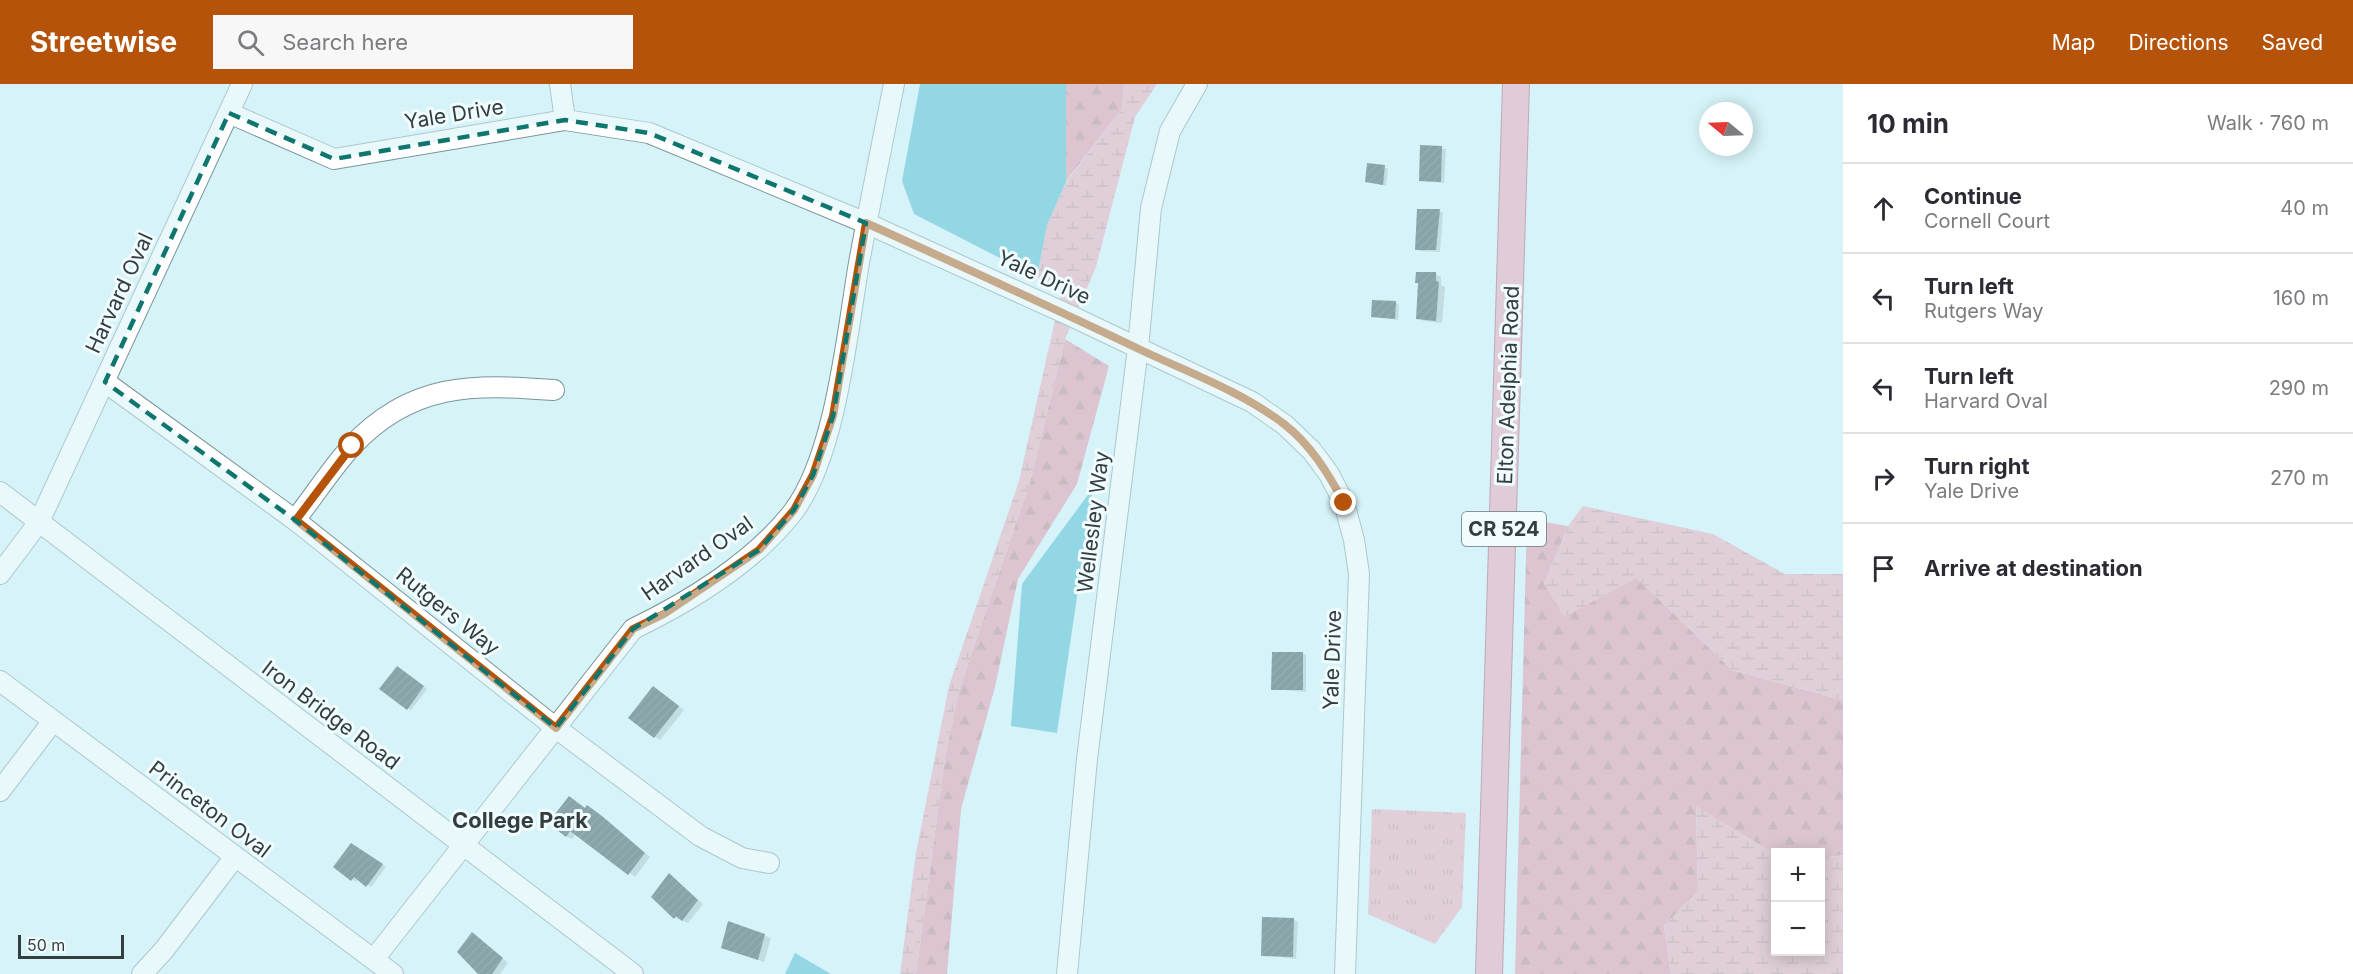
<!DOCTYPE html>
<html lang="en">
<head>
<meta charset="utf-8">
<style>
  :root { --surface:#fff; --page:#f7f7f7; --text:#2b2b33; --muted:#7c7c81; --line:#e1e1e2; --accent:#b45309 }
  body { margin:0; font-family:Inter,sans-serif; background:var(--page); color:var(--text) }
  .controls { position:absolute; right:18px; bottom:18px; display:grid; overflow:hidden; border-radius:0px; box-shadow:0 3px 15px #0003 }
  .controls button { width:54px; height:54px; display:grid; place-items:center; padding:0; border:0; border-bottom:2px solid var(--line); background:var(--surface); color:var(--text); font:30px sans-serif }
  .compass { position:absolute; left:1699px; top:18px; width:54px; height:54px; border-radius:50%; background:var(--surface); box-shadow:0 3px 15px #0003; rotate:289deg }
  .scale { position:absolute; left:18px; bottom:15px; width:106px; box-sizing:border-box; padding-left:6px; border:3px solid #333e40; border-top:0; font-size:16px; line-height:21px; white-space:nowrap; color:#333e40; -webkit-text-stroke:4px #f1fcff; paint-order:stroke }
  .stop { position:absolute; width:18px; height:18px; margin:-14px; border:4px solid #b45309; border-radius:50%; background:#fff }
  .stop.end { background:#b45309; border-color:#fff; box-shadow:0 2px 6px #0008 }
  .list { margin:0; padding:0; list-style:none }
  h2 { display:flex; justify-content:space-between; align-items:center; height:78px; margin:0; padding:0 24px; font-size:26px }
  h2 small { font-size:20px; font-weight:400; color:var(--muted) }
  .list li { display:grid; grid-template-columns:39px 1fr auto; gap:18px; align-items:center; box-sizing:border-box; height:90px; padding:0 24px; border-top:2px solid var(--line) }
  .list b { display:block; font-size:22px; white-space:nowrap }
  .list p { margin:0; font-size:20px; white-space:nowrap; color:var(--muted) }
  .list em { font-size:20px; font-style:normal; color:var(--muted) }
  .icon { flex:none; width:33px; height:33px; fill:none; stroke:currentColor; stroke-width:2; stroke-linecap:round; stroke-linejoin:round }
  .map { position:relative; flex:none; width:1843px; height:890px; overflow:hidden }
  header { display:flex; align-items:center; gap:36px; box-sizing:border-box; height:84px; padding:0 30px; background:var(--accent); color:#fff }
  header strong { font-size:28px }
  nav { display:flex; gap:33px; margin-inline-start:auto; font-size:21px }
  .search { width:420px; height:54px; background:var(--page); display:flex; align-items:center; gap:15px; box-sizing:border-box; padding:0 21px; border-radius:0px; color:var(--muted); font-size:22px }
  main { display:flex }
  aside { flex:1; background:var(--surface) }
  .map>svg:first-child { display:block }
</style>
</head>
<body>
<header>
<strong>Streetwise</strong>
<div class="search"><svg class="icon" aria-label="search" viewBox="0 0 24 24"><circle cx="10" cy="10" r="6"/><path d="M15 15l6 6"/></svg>Search here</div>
<nav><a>Map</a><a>Directions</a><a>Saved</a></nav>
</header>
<main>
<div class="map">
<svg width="1843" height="890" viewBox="0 0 1843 890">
  <defs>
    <pattern id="grass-tufts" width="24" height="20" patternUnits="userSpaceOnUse" patternTransform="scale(1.5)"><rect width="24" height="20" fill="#eea4b1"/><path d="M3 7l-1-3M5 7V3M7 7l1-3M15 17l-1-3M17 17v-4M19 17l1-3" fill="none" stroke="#c18791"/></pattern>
    <pattern id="forest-firs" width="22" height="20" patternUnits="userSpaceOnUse" patternTransform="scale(1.5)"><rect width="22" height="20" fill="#e58fa0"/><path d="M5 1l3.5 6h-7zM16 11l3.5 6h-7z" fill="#ba7684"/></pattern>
    <pattern id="wetland-marsh" width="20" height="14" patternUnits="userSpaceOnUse" patternTransform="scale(1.5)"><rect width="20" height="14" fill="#eea4b1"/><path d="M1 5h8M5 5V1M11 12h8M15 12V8" fill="none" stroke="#c18791"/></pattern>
    <pattern id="building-hatch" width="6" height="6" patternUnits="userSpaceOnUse" patternTransform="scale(1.5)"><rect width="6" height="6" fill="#2d4549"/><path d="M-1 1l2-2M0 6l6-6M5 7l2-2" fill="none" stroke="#43585c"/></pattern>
  </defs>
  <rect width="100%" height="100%" fill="#d6f3f8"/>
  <path fill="url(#grass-tufts)" d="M1372 725 1466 729 1462 823 1435 860 1368 830Z"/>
  <g fill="url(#forest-firs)">
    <path d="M1066 0H1124L1122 25 1066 97Z"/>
    <path d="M1065 255 1109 282 1077 400 1018 495 995 603 961 725 947 890H916L945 673 959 606 1030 398Z"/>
    <path d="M1527 435 1568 442 1544 500 1637 494 1732 586 1843 616V771L1821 774 1820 768 1775 770 1696 723 1698 807 1664 842 1671 890H1515Z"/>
  </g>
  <g fill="url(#wetland-marsh)">
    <path d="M1124 0H1157L1135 33 1096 183 1065 255 1030 398 959 606 945 673 916 890H900L916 769 949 602 1019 397 1062 205 1037 193 1047 141 1066 98 1122 25Z"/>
    <path d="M1583 422 1713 450 1785 490H1843V616L1732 586 1637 494 1564 533 1544 500 1568 442Z"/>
    <path d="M1696 722 1775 770 1776 868H1820L1821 774 1843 771V890H1671L1664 842 1698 806Z"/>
  </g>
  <g fill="#43b7cc">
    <path d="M920 0H1066V98L1047 141 1037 193 914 130 902 97Z"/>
    <path d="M1093 404 1057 649 1011 642 1022 500Z"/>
    <path d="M795 869 831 890H785Z"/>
  </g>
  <g fill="#0003">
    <path d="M1422 62 1446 65 1444 99 1421 97Z"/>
    <path d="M1384 83 1388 85 1386 102 1366 97Z"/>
    <path d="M1440 127 1443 129 1440 168 1420 167 1416 165Z"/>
    <path d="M1435 190 1441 193V201L1445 203 1442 239 1424 237 1418 234 1420 200 1417 198Z"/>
    <path d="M1395 218 1399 221 1398 236 1372 232Z"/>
    <path d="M1302 569 1306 571V608L1273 605Z"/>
    <path d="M401 586 427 605 411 626 407 624Z"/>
    <path d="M659 607 684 626 660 656 654 652Z"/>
    <path d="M586 725 593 726 608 737 650 773 635 793 576 749 572 755 566 752Z"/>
    <path d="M361 766 386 783 371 803 358 794 356 798 335 783Z"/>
    <path d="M669 791 703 820 688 839 675 834Z"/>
    <path d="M1294 836 1298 838 1296 875 1263 871Z"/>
    <path d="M729 839 771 854 764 878 723 864Z"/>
    <path d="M473 850 508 879 500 890H479Z"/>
  </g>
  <g fill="url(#building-hatch)">
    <path d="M1420 61 1442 62 1441 98 1419 97Z"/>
    <path d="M1367 79 1385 81 1383 101 1365 98Z"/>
    <path d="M1417 125H1440L1436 166H1415Z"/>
    <path d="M1416 188H1436V197L1439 198 1436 237 1416 235 1418 199H1415Z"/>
    <path d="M1372 216 1396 217 1395 235 1371 233Z"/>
    <path d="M1272 568H1303V606H1271Z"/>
    <path d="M397 582 424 602 407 626 379 605Z"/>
    <path d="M653 602 679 622 654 654 628 634Z"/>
    <path d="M569 712 585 724 587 721 602 732 645 769 628 791 570 747 566 753 548 739Z"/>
    <path d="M351 759 383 780 366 803 354 793 351 797 333 783Z"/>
    <path d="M669 789 698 816 682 837 676 832 674 835 651 813Z"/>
    <path d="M1262 833 1294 834 1293 873 1261 872Z"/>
    <path d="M728 837 765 850 758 876 721 864Z"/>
    <path d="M472 848 503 874 492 890H478L457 868Z"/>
  </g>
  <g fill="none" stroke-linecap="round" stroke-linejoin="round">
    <defs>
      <g id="minor">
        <path d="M560 0 565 36"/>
        <path d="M229 29 334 75 565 36 649 49 866 139 1069 231 1252 318 1285 341 1312 367 1329 390 1344 419 1354 456 1359 490 1345 890"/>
        <path d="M105 298 295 436 556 644 700 752 742 774 769 779"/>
        <path d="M0 408 633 890"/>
        <path d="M295 436C314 412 331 385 351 363 411 298 473 300 554 306"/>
        <path d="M0 490 39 438 242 0"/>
        <path d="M0 597 393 890"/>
        <path d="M0 707 53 637"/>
        <path d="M374 875 633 545C689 518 754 478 793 428 836 371 847 249 859 179 870 119 882 60 894 0"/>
        <path d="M142 890 164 866 234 774"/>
        <path d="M1067 890 1087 675 1138 264 1151 124 1170 47 1197 0"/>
      </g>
      <path id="major" d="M1489 890 1516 0"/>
    </defs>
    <use href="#minor" stroke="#7a959a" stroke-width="22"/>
    <use href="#major" stroke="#a25268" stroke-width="28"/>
    <use href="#minor" stroke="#fff" stroke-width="20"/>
    <use href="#major" stroke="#eb9eb1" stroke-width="26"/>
  </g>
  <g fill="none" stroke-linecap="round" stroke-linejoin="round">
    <path stroke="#b45309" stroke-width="8" d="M352 362 296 436 556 644 633 545 664 530 759 466 794 426 813 391 833 332 866 139C959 181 1051 223 1143 267 1190 289 1242 308 1284 340 1311 361 1328 389 1344 419"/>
  </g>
  <path d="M0 0H1843V890H0ZM229 29 334 75 565 36 649 49 866 139 833 332 813 391 794 426 759 466 633 545 556 644 295 436 105 298Z" fill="#d6f3f8" fill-opacity=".55" fill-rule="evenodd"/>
  <path fill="none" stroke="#0f766e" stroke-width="4.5" stroke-dasharray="12 8" stroke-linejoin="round" d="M229 29 334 75 565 36 649 49 866 139 833 332 813 391 794 426 759 466 633 545 556 644 295 436 105 298Z"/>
  <g text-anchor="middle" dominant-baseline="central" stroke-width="6" stroke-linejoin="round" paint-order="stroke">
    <rect fill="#f1fcff" stroke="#6c7779" stroke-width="1.5" x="1462" y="428" width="84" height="34" rx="4.5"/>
    <g font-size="20" font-weight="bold" fill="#333e40">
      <text x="1504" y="445">CR 524</text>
    </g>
    <g font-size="21" fill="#333e40" stroke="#f1fcff">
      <text transform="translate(454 30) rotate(-9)">Yale Drive</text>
      <text transform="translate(1044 193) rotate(25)">Yale Drive</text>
      <text transform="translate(119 209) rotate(-65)">Harvard Oval</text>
      <text transform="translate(1508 301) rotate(-88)">Elton Adelphia Road</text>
      <text transform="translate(1093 438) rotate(-83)">Wellesley Way</text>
      <text transform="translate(697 474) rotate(-35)">Harvard Oval</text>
      <text transform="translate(448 527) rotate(39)">Rutgers Way</text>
      <text transform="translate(1332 576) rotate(-88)">Yale Drive</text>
      <text transform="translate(331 631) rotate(37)">Iron Bridge Road</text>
      <text transform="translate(210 725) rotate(37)">Princeton Oval</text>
    </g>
    <g font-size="22" font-weight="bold" fill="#333e40" stroke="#f1fcff">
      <text x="520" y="736">College Park</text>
    </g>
  </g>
</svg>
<div class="controls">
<button>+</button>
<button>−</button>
</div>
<svg class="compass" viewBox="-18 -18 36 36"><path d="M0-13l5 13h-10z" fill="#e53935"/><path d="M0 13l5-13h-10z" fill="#7c7c81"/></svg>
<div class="scale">50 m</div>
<div class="stop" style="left:352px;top:362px"></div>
<div class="stop end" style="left:1344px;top:419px"></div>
</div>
<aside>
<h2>10 min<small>Walk · 760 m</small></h2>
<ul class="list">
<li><svg class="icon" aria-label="ahead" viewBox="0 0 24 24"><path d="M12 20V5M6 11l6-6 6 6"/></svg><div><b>Continue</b><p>Cornell Court</p></div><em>40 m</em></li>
<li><svg class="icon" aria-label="left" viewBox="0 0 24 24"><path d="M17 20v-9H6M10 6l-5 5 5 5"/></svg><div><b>Turn left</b><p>Rutgers Way</p></div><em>160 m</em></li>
<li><svg class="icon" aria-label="left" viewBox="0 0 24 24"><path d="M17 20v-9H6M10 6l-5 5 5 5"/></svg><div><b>Turn left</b><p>Harvard Oval</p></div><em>290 m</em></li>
<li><svg class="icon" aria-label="right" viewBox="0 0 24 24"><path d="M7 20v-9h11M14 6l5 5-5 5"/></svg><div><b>Turn right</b><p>Yale Drive</p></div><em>270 m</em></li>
<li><svg class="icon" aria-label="arrive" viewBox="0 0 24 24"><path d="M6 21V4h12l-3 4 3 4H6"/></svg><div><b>Arrive at destination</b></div></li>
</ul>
</aside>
</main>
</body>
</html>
